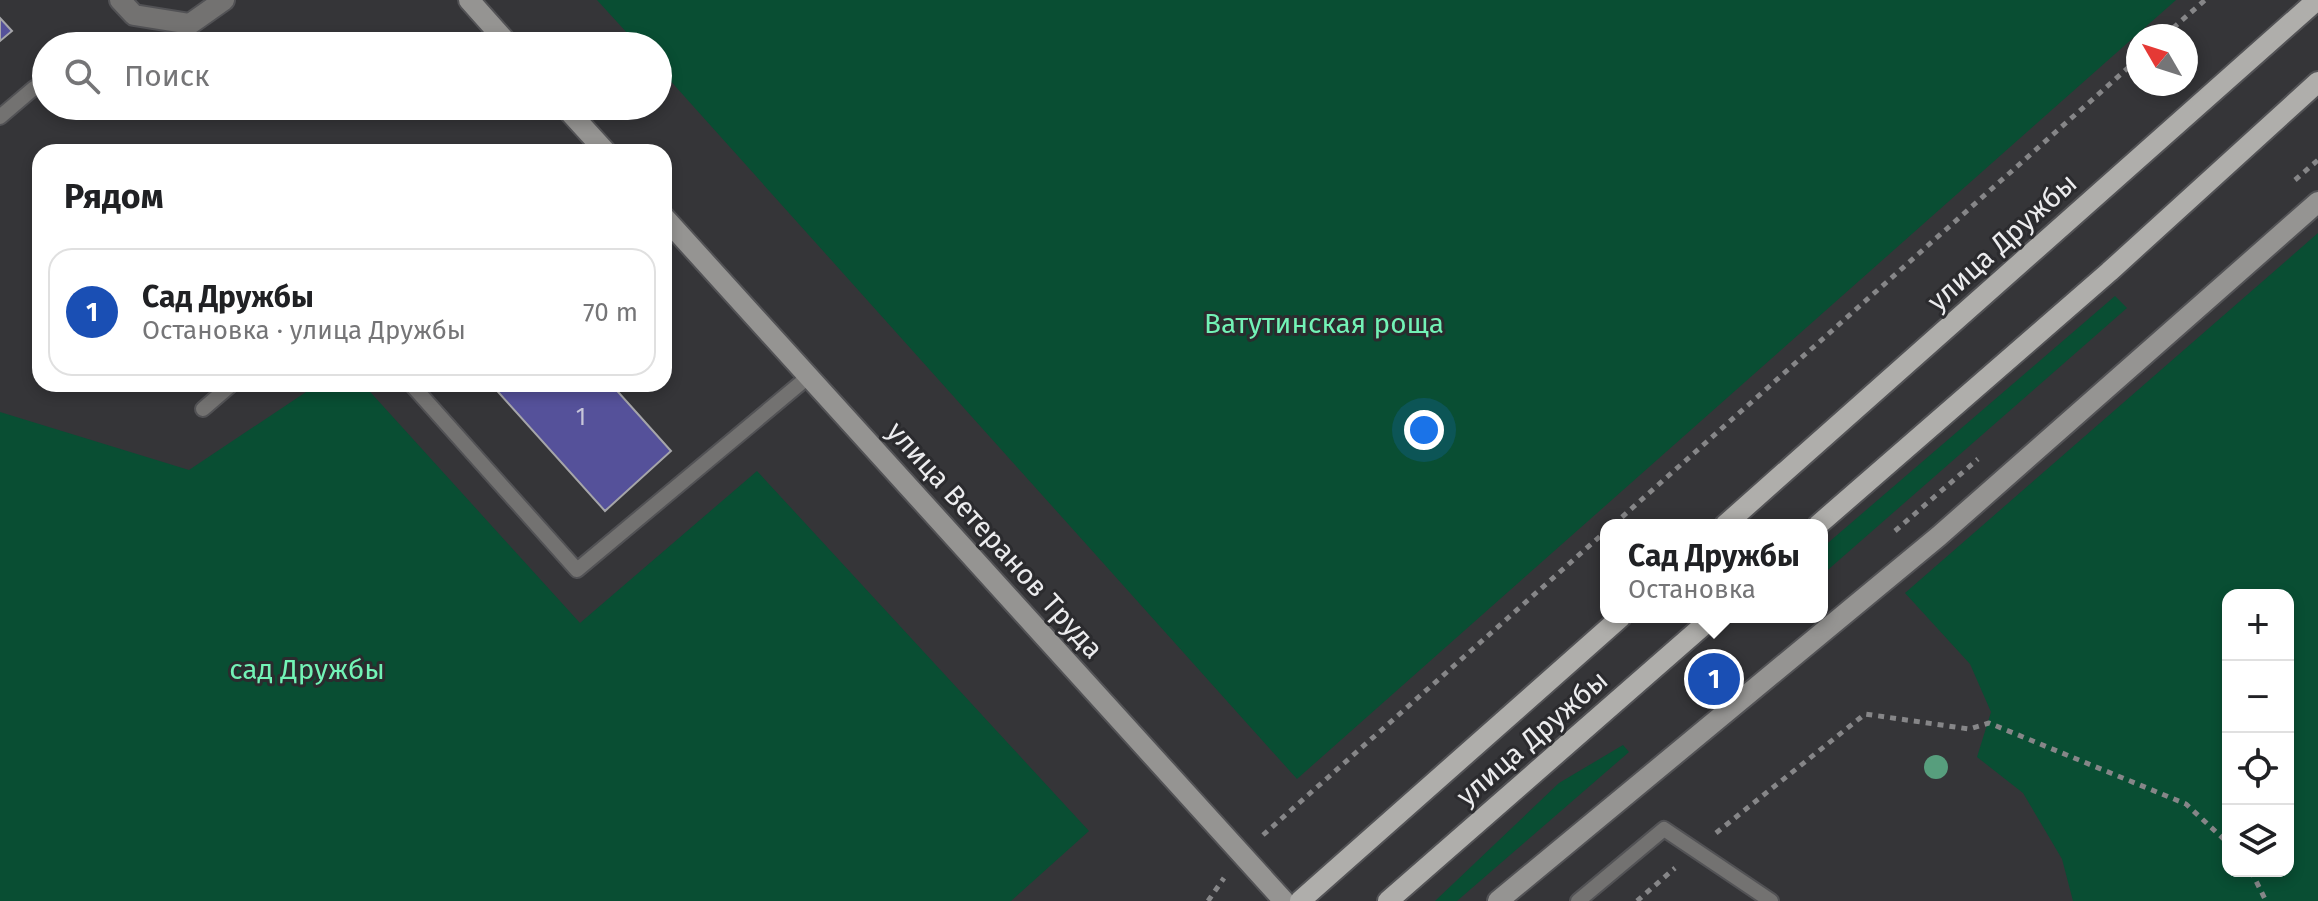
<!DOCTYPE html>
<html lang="ru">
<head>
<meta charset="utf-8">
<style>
  :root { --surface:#fff; --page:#f2f2f2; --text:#202124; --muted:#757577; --line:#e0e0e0; --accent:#0f766e }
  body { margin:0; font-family:"Fira Sans",sans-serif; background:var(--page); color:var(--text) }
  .controls { position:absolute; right:24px; bottom:24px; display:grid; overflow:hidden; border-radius:16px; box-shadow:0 4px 12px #0003 }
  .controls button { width:72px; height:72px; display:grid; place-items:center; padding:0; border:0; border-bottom:2px solid var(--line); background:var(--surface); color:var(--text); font:40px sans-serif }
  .compass { position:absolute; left:2126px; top:24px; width:72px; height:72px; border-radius:50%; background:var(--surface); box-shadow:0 4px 12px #0003; rotate:309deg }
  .you { position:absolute; left:1424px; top:430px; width:28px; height:28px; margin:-20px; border:6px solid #fff; border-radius:50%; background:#1a73e8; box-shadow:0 0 0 12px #1a73e833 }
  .badge { display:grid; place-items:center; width:52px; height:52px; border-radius:50%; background:var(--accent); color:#fff; font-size:26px; font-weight:700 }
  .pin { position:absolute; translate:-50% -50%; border:4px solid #fff; box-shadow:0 2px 8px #0006 }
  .popup { position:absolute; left:1600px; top:519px; width:228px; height:104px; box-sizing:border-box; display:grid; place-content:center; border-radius:16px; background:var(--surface); filter:drop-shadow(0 2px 6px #0005); font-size:26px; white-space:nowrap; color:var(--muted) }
  .popup b { font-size:30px; color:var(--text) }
  .popup::after { content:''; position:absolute; left:50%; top:100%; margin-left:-16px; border:16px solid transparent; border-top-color:var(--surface) }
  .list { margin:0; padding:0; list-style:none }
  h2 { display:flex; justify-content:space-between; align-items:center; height:104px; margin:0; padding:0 32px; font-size:34px }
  h2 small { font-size:26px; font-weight:400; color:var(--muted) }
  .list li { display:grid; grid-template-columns:52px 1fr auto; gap:24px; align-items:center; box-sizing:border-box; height:128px; margin:0 16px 16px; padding:0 16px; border:2px solid var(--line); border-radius:24px }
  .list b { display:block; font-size:30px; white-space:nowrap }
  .list p { margin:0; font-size:26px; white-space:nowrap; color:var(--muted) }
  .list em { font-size:26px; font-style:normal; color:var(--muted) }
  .icon { flex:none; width:44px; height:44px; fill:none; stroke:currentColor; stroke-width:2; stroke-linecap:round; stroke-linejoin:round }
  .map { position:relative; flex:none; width:2318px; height:901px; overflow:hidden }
  .search { position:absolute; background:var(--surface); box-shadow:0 4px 12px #0003; left:32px; top:32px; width:640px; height:88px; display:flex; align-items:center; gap:20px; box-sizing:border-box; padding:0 28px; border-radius:44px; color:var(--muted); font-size:30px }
  .panel { position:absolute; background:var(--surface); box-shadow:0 4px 12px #0003; left:32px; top:144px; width:640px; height:248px; border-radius:24px }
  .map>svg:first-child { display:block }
</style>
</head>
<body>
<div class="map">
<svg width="2318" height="901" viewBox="0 0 2318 901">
  <rect width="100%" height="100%" fill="#353538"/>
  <g fill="#094e33" fill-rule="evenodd">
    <path d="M597 0H2176L1297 779 658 67V46H639Z"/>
    <path d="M2318 233V901H2073L2062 859 2023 793 1977 757 1991 712 1970 664 1905 593ZM2288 595V871H2228V595Z"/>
    <path d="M2115 296 2127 308 1822 575V548Z"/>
    <path d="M318 384H363L580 623 757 471 1089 831 1011 901H0V412L189 470Z"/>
    <path d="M1623 745 1629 752 1457 901H1435L1559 783Z"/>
  </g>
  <g fill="#55519a" stroke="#a6a6a9" stroke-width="2">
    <path d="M0 18 12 31 0 41Z"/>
    <path d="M491 384H611L671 451 605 511Z"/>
  </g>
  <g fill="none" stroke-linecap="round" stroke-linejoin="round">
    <defs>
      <g id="lane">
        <path d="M0 117 34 88"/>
        <path d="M411 384 577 570 808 377"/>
        <path d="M203 409 232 384"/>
        <path d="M1578 901 1664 829 1771 901"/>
      </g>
      <path id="street" d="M120 0 134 15 190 24 224 0"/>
      <g id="secondary">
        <path d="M469 0 510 46"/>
        <path d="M564 106 606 152"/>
        <path d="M664 217 1284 901"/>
        <path d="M1498 901 1939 536 2318 202"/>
      </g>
      <g id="primary">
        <path d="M1725 525 2317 0"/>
        <path d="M1818 525 2109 272 2318 82"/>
        <path d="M1300 901 1621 617"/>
        <path d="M1388 901 1713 617"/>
      </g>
    </defs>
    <use href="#lane" stroke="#525255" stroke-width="18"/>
    <use href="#street" stroke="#525255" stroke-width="24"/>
    <use href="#secondary" stroke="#525255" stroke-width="24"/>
    <use href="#primary" stroke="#525255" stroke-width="24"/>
    <g stroke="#868688" stroke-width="5" stroke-dasharray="6 6" stroke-linecap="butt">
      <path d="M2164 36 2205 0"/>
      <path d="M2295 180 2318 160"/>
      <path d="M1613 525 2138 59"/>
      <path d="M1895 531 1978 459"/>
      <path d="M1716 833 1865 714 1969 729 1989 723 2186 804 2228 843"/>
      <path d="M1263 835 1606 531"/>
      <path d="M2251 871 2266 901"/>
      <path d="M1208 901 1224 878"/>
      <path d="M1637 901 1675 868"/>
    </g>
    <use href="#lane" stroke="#737271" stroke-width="14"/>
    <use href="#street" stroke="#737271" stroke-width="20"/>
    <use href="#secondary" stroke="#959492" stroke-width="20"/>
    <use href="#primary" stroke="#afaeab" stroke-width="20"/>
  </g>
  <circle fill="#579e7d" cx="1936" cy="767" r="12"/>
  <g text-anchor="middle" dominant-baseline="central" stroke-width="6" stroke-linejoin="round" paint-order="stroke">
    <g font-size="24" fill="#c6c5d9">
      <text x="581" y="417">1</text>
    </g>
    <g font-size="28" fill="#ececee" stroke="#2b2b2e">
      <text transform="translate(2002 242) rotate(-42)">улица Дружбы</text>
      <text transform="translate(995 540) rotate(48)">улица Ветеранов Труда</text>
      <text transform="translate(1532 738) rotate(-41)">улица Дружбы</text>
    </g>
    <g font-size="28" fill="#72f3b6" stroke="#2b2b2e">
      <text x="1324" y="323">Ватутинская роща</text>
      <text x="307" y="669">сад Дружбы</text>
    </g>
  </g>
</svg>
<div class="controls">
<button>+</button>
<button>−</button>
<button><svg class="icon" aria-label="locate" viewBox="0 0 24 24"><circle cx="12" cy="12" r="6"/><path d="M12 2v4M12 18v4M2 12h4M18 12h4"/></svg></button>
<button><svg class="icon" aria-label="layers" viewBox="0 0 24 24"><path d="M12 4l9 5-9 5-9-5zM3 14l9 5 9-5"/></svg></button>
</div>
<svg class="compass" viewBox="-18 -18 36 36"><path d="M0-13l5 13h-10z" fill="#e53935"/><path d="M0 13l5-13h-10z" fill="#757577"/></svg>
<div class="you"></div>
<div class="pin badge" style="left:1714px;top:679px;background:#1a4fb4">1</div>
<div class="popup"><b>Сад Дружбы</b>Остановка</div>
<div class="search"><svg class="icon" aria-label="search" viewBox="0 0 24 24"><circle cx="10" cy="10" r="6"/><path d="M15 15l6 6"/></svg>Поиск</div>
<section class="panel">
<h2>Рядом<small></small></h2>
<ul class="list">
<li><span class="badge" style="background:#1a4fb4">1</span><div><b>Сад Дружбы</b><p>Остановка · улица Дружбы</p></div><em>70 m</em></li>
</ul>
</section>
</div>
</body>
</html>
